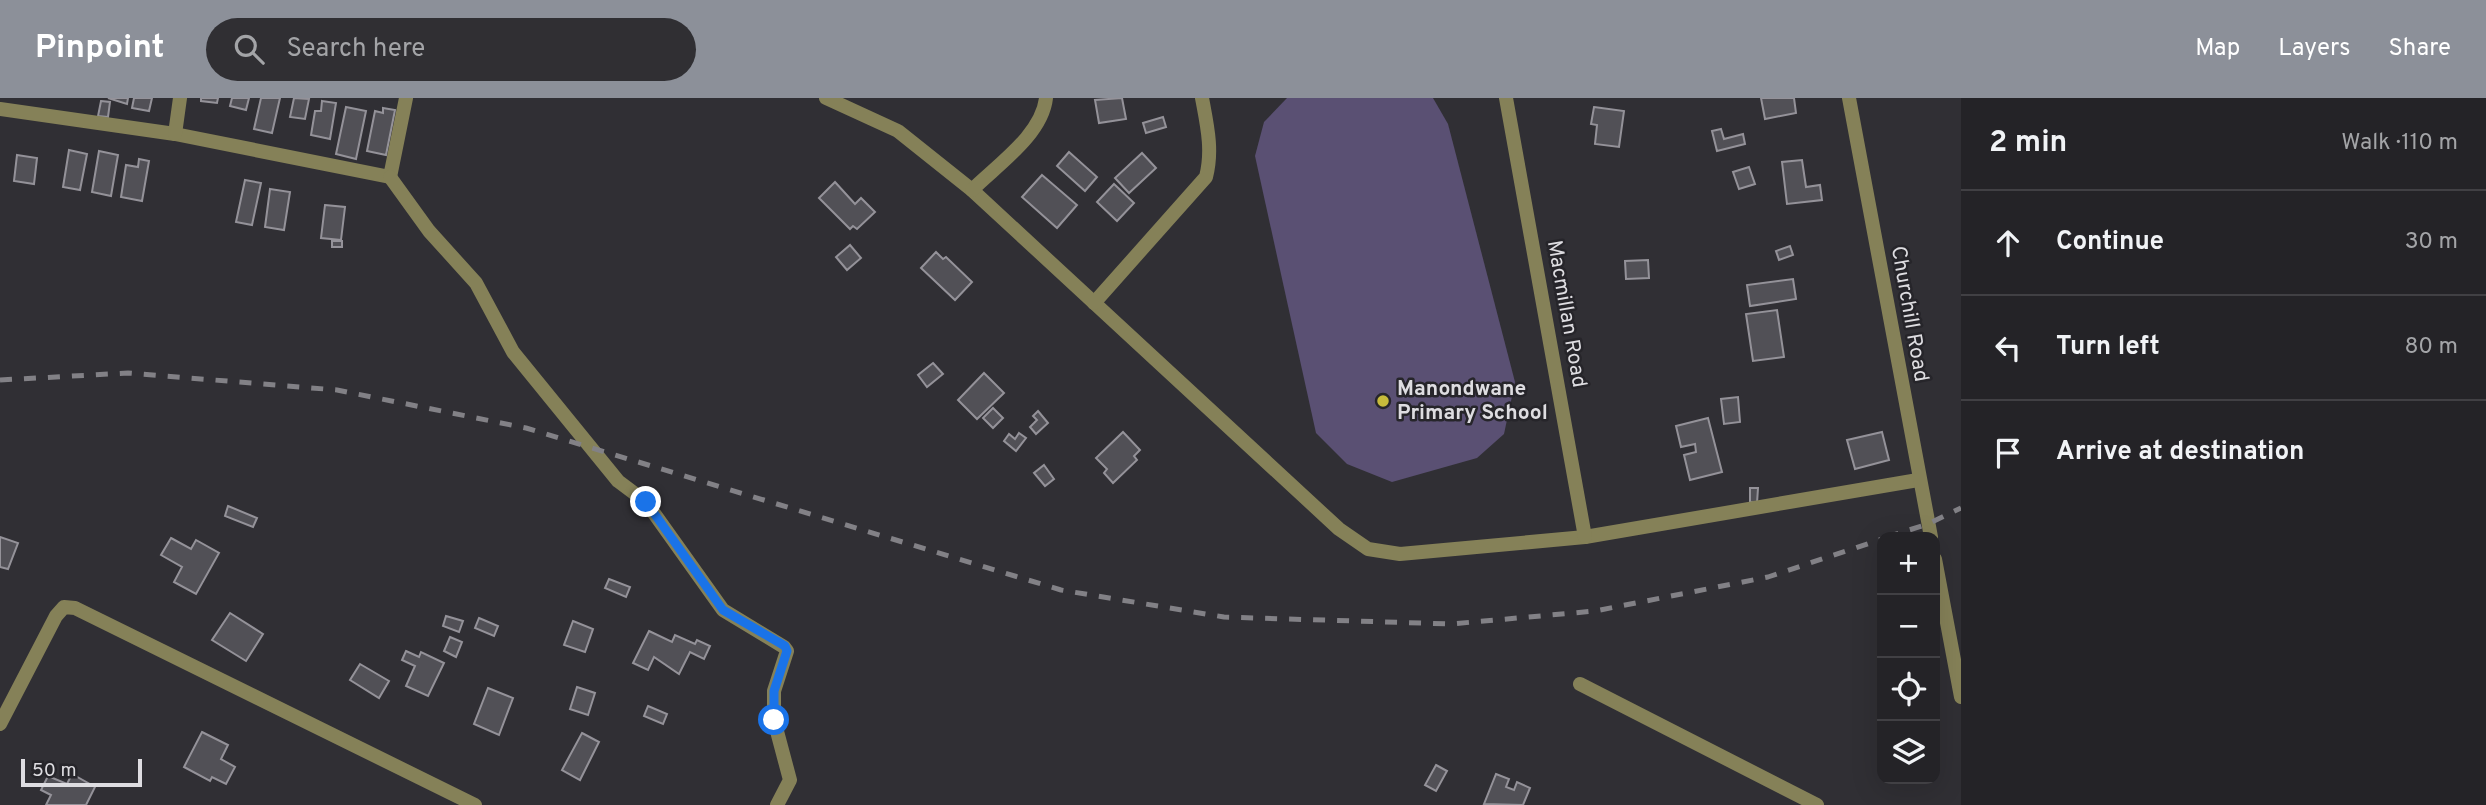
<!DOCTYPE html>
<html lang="en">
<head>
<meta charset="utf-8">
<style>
  :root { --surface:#242327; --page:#302f33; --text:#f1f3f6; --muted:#a3a4a7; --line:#414044; --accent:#8c9099 }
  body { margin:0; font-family:Overpass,sans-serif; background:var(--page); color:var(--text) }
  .controls { position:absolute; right:21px; bottom:21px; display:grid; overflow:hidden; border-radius:14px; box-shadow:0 7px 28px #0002 }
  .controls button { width:63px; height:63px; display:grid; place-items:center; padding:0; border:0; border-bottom:2px solid var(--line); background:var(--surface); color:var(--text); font:35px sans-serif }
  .scale { position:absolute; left:21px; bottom:18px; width:121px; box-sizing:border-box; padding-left:7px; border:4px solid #dedde1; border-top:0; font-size:19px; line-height:24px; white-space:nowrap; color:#dedde1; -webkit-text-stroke:5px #26252a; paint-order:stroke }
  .stop { position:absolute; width:21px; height:21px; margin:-16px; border:5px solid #1a73e8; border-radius:50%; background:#fff }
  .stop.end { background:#1a73e8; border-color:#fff; box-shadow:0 2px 7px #0008 }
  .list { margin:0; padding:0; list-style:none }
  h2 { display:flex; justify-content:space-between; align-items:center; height:91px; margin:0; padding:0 28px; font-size:30px }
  h2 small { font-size:23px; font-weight:400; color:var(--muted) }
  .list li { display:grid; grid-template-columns:46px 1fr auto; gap:21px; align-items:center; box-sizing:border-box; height:105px; padding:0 28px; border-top:2px solid var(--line) }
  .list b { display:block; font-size:26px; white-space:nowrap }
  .list em { font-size:23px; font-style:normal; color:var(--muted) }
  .icon { flex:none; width:38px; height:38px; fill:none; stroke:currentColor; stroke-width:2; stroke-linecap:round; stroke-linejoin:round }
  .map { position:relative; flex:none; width:1961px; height:707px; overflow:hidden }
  header { display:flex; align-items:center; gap:42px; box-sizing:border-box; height:98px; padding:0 35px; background:var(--accent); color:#fff }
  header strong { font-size:33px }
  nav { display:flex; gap:38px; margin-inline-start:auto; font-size:24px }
  .search { width:490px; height:63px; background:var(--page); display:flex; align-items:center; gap:18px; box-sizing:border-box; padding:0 24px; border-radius:38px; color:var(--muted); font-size:26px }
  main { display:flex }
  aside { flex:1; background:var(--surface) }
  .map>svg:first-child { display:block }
</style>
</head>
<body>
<header>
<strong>Pinpoint</strong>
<div class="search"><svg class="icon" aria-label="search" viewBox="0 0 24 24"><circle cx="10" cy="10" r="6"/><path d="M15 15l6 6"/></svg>Search here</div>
<nav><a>Map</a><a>Layers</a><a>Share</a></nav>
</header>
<main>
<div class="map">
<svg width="1961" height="707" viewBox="0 0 1961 707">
  <rect width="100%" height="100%" fill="#302f34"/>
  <path fill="#5a5073" d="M1287 0H1433L1448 26 1515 284 1504 336 1477 360 1392 384 1347 366 1316 335 1255 58 1264 24Z"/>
  <g fill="#515056" stroke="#949299" stroke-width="2">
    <path d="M108 0H128L127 6Z"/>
    <path d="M134 0H152L149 13 132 10Z"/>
    <path d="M201 0H218L217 5 201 3Z"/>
    <path d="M232 0H249L246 12 230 8Z"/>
    <path d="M261 0H280L272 35 254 31Z"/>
    <path d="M294 0 309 1 305 21 290 19Z"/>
    <path d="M1122 0 1126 21 1099 25 1095 2Z"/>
    <path d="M1761 0H1794L1796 15 1765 21Z"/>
    <path d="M101 3 110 4 108 19 98 18Z"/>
    <path d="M322 3 336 5 330 41 311 37 315 13H321Z"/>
    <path d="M346 9 366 13 356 61 336 56Z"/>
    <path d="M1594 9 1624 13 1619 49 1595 46 1597 27 1591 26Z"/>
    <path d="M383 10 395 12 386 57 367 53 375 13 383 15Z"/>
    <path d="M1163 19 1166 29 1146 35 1143 25Z"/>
    <path d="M1721 31 1724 41 1743 36 1745 46 1717 53 1712 33Z"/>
    <path d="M69 52 87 56 80 92 63 89Z"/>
    <path d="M99 53 118 57 111 98 92 94Z"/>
    <path d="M1069 54 1097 79 1085 93 1057 68Z"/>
    <path d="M1142 55 1156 70 1129 95 1115 80Z"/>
    <path d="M17 57 37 60 34 86 14 83Z"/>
    <path d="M139 61 149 63 142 103 121 99 126 67 138 69Z"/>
    <path d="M1802 62 1806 89 1820 87 1822 102 1787 106 1782 64Z"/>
    <path d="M1749 69 1755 86 1739 91 1733 74Z"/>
    <path d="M1042 77 1077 107 1057 130 1022 99Z"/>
    <path d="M245 82 261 85 252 127 236 124Z"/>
    <path d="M835 84 855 106 861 100 875 114 857 131 853 128 850 131 819 100Z"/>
    <path d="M1114 86 1134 105 1117 123 1097 104Z"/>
    <path d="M270 91 290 94 284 132 265 129Z"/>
    <path d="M325 107 345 109 341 142 321 140Z"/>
    <rect x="332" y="143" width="10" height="6"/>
    <path d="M850 147 861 160 847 172 836 159Z"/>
    <path d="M1790 148 1793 157 1779 162 1776 153Z"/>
    <path d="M936 154 943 161 946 159 972 184 955 202 921 170Z"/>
    <path d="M1648 162 1649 180 1626 181 1625 163Z"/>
    <path d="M1793 181 1796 201 1750 208 1747 187Z"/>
    <path d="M1777 212 1784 259 1753 263 1746 216Z"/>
    <path d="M933 265 943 276 927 289 918 277Z"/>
    <path d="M984 275 1004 295 977 321 958 302Z"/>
    <path d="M1738 299 1740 324 1724 326 1721 301Z"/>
    <path d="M993 310 1003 320 993 330 983 320Z"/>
    <path d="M1038 313 1048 325 1036 336 1030 329 1037 322 1033 318Z"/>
    <path d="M1708 320 1722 374 1690 382 1684 357 1696 354 1695 346 1681 349 1676 328Z"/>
    <path d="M1123 334 1140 352 1134 358 1137 362 1113 385 1104 375 1107 371 1096 360Z"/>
    <path d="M1882 334 1889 362 1855 371 1847 342Z"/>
    <path d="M1019 335 1026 340 1016 353 1004 343 1009 336 1015 341Z"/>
    <path d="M1044 367 1054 381 1045 388 1034 375Z"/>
    <path d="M1750 390H1758L1757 405 1750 404Z"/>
    <path d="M228 408 257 420 253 429 225 418Z"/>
    <path d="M0 439 18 445 8 471 0 469Z"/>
    <path d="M171 440 191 451 196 442 219 455 196 496 174 484 182 469 161 457Z"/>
    <path d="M609 481 630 489 626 499 605 490Z"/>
    <path d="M230 515 263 536 246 563 212 542Z"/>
    <path d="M446 518 463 523 459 534 443 528Z"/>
    <path d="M479 520 498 528 494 538 475 530Z"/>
    <path d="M573 523 593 531 585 554 564 547Z"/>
    <path d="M649 533 672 544 675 537 695 546 697 542 710 548 704 561 690 554 679 576 654 559 648 572 633 565Z"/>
    <path d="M450 539 462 544 456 559 444 553Z"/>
    <path d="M406 553 419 559 421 554 444 565 428 598 406 588 415 568 402 562Z"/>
    <path d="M360 566 389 583 379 600 350 582Z"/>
    <path d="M577 589 595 595 588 617 570 611Z"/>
    <path d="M488 590 513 600 499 637 474 626Z"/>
    <path d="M648 608 667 616 663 626 644 618Z"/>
    <path d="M202 634 228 647 221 661 235 669 226 686 212 679 210 683 184 669Z"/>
    <path d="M582 635 599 644 580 682 562 672Z"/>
    <path d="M1436 667 1447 673 1436 693 1425 687Z"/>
    <path d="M72 676 95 689 86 707H46L51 697 41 692 48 678 67 686Z"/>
    <path d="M1496 676 1509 681 1506 689 1514 692 1517 684 1530 690 1523 707 1484 706Z"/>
  </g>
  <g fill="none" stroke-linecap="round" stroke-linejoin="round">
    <g stroke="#858158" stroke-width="14">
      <path d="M826 0 898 33 972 92 1339 431 1368 451 1400 456 1585 439 1918 382"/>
      <path d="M1506 0 1585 439"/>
      <path d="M1849 0 1931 439"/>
      <path d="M0 11 175 36 390 79 406 0"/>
      <path d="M175 36 180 0"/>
      <path d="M390 79 429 133 476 185 513 254 618 383 646 404 723 512 784 549 787 553 774 593V622L790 682 777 707"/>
      <path d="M972 92C997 67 1042 37 1046 0"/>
      <path d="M1094 205 1206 79C1213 52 1207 27 1202 0"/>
      <path d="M1935 461 1961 599"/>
      <path d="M1580 586 1817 707"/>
      <path d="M0 626 56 518 64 509 75 510 475 707"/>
    </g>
    <g stroke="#828186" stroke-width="5" stroke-dasharray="12 12" stroke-linecap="butt">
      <path d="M0 282 128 275 337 292 526 330 1061 492 1224 519 1451 526 1595 513 1768 479 1882 441"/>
      <path d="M1887 439 1928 426 1961 410"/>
    </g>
  </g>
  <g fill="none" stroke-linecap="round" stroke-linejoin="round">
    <path stroke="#1a73e8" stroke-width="9" d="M646 404 723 512 785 548 787 553 774 593V622"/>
  </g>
  <circle fill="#c7bb3b" stroke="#26252a" stroke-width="2.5" cx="1383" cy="303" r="7"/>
  <g text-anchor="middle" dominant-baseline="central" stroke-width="5" stroke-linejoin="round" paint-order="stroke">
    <g font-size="21" fill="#dedde1" stroke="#26252a">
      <text transform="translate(1566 216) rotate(80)">Macmillan Road</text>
      <text transform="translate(1909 216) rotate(80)">Churchill Road</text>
    </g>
    <g font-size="21" font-weight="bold" fill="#dedde1" stroke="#26252a" text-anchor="start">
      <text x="1397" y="291">Manondwane<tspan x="1397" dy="24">Primary School</tspan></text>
    </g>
  </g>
</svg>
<div class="controls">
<button>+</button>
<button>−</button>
<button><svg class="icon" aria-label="locate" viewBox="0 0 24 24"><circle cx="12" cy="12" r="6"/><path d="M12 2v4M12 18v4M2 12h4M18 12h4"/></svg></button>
<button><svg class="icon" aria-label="layers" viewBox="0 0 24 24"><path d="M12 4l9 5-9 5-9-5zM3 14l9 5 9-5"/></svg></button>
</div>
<div class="scale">50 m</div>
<div class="stop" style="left:774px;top:622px"></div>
<div class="stop end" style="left:646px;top:404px"></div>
</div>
<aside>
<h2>2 min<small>Walk · 110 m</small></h2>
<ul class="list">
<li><svg class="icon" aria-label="ahead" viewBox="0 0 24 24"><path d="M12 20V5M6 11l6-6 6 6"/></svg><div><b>Continue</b></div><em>30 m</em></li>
<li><svg class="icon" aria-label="left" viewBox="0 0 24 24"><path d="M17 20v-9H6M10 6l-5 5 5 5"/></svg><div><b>Turn left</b></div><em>80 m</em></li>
<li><svg class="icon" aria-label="arrive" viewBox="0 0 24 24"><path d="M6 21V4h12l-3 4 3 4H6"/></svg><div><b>Arrive at destination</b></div></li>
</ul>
</aside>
</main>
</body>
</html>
